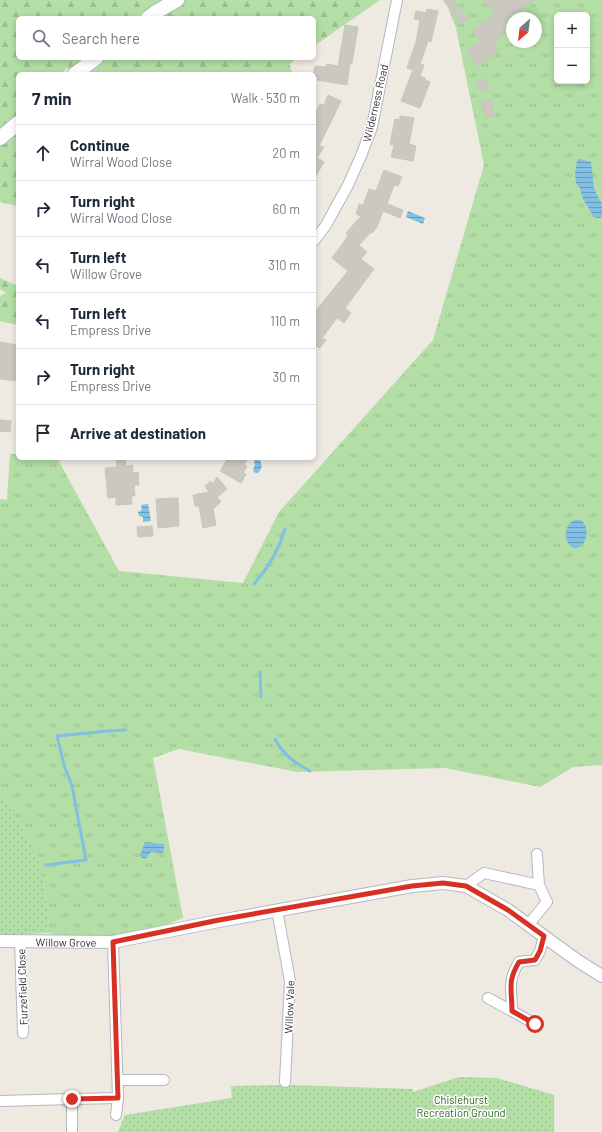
<!DOCTYPE html>
<html lang="en">
<head>
<meta charset="utf-8">
<style>
  :root { --surface:#fff; --page:#f6f6f7; --text:#1f2937; --muted:#747a83; --line:#e0e1e3 }
  body { margin:0; font-family:Barlow,sans-serif; background:var(--page); color:var(--text) }
  .controls { position:absolute; right:12px; top:12px; display:grid; overflow:hidden; border-radius:6px; box-shadow:0 2px 6px #0003 }
  .controls button { width:36px; height:36px; display:grid; place-items:center; padding:0; border:0; border-bottom:1px solid var(--line); background:var(--surface); color:var(--text); font:20px sans-serif }
  .compass { position:absolute; left:506px; top:12px; width:36px; height:36px; border-radius:50%; background:var(--surface); box-shadow:0 2px 6px #0003; rotate:208deg }
  .stop { position:absolute; width:12px; height:12px; margin:-9px; border:3px solid #d93025; border-radius:50%; background:#fff }
  .stop.end { background:#d93025; border-color:#fff; box-shadow:0 1px 4px #0008 }
  .list { margin:0; padding:0; list-style:none }
  h2 { display:flex; justify-content:space-between; align-items:center; height:52px; margin:0; padding:0 16px; font-size:17px }
  h2 small { font-size:13px; font-weight:400; color:var(--muted) }
  .list li { display:grid; grid-template-columns:26px 1fr auto; gap:12px; align-items:center; box-sizing:border-box; height:56px; padding:0 16px; border-top:1px solid var(--line) }
  .list b { display:block; font-size:15px; white-space:nowrap }
  .list p { margin:0; font-size:13px; white-space:nowrap; color:var(--muted) }
  .list em { font-size:13px; font-style:normal; color:var(--muted) }
  .icon { flex:none; width:22px; height:22px; fill:none; stroke:currentColor; stroke-width:2; stroke-linecap:round; stroke-linejoin:round }
  .map { position:relative; flex:none; width:602px; height:1132px; overflow:hidden }
  .search { position:absolute; background:var(--surface); box-shadow:0 2px 6px #0003; left:16px; top:16px; width:300px; height:44px; display:flex; align-items:center; gap:10px; box-sizing:border-box; padding:0 14px; border-radius:6px; color:var(--muted); font-size:15px }
  .panel { position:absolute; background:var(--surface); box-shadow:0 2px 6px #0003; left:16px; top:72px; width:300px; height:388px; border-radius:6px }
  .map>svg:first-child { display:block }
</style>
</head>
<body>
<div class="map">
<svg width="602" height="1132" viewBox="0 0 602 1132">
  <defs>
    <pattern id="grass-tufts" width="24" height="20" patternUnits="userSpaceOnUse"><rect width="24" height="20" fill="#b3dea5"/><path d="M3 7l-1-3M5 7V3M7 7l1-3M15 17l-1-3M17 17v-4M19 17l1-3" fill="none" stroke="#9abf8e"/></pattern>
    <pattern id="forest-firs" width="22" height="20" patternUnits="userSpaceOnUse"><rect width="22" height="20" fill="#b3dea5"/><path d="M5 1l3.5 6h-7zM16 11l3.5 6h-7z" fill="#9abf8e"/></pattern>
    <pattern id="park-dots" width="8" height="8" patternUnits="userSpaceOnUse"><rect width="8" height="8" fill="#b3dea5"/><path d="M2 2h.1M6 6h.1" fill="none" stroke="#9abf8e" stroke-width="1.8" stroke-linecap="round"/></pattern>
    <pattern id="water-rules" width="6" height="5" patternUnits="userSpaceOnUse"><rect width="6" height="5" fill="#81c0e4"/><path d="M0 2.5h6" fill="none" stroke="#6a9cb9"/></pattern>
  </defs>
  <rect width="100%" height="100%" fill="#eeeae2"/>
  <path fill="url(#grass-tufts)" fill-rule="evenodd" d="M445 0H602V765L573 767 540 787 445 768 297 772 179 749 153 758 183 918 159 928 112 936 56 937 50 933 41 863 0 790V499L7 500 10 454H18V458H57L119 571 243 583 279 512 433 340 484 165 456 28ZM557 15H587V81H557ZM512 18H536V42H512Z"/>
  <g fill="url(#forest-firs)">
    <path d="M0 0H380L314 46V18H18V58H297L289 64 293 74H267L266 72 260 74H70L68 68 60 74H18V206L0 202Z"/>
    <path d="M0 278 18 286V325L0 321V296L6 293 0 289Z"/>
  </g>
  <g fill="url(#park-dots)">
    <path d="M0 790 41 863 50 933 0 935Z"/>
    <path d="M459 1077 497 1078 554 1095V1132H118L125 1115 232 1098 231 1086 290 1085 413 1089V1092Z"/>
  </g>
  <g fill="url(#water-rules)">
    <path d="M580 159 591 162 594 188 599 199 602 203V217L598 218 594 217 583 199 580 188 576 183 575 174 577 160Z"/>
    <path d="M408 211 425 218 423 224 406 217Z"/>
    <path d="M256 459 260 460 262 466 260 471 257 473 254 472 253 469 255 465 254 461Z"/>
    <path d="M148 504 151 521 143 522V517L139 516 138 512 142 510 141 505Z"/>
    <path d="M574 520H581C593 530 584 554 570 546 563 537 565 525 574 520Z"/>
    <path d="M145 842 163 844 164 846V851L162 853 151 852 146 858 143 859 140 855Z"/>
  </g>
  <g fill="none" stroke-linecap="round" stroke-linejoin="round">
    <g stroke="#81c0e4" stroke-width="3">
      <path d="M254 584C268 568 279 550 285 529"/>
      <path d="M260 672 261 697"/>
      <path d="M275 739C282 754 296 764 310 771"/>
      <path d="M46 865 86 860 72 786 64 765 57 736 108 731 126 730"/>
    </g>
  </g>
  <g fill="#cac8c0" stroke="#c9c6bb">
    <path d="M443 0H453L468 20 461 24Z"/>
    <path d="M484 0H534L506 19 511 29 492 43 498 51 477 66 466 51 480 41 472 31 495 15Z"/>
    <path d="M427 9 438 11 431 42 428 41 420 64 424 65 420 76 425 78V80L430 82 420 108 401 101 413 70 407 68 416 42 420 20 414 19 416 11 426 13Z"/>
    <path d="M345 25 358 27 352 63H350L347 85 317 80 318 77 314 76 313 74 315 66 326 67 327 64 338 66Z"/>
    <path d="M481 79 485 80 488 83V86L484 93 478 88 477 85V82Z"/>
    <path d="M328 95 341 101 319 146 324 147 317 158 324 162 314 179V116L320 104 324 105Z"/>
    <path d="M490 99 495 115 486 117 482 102Z"/>
    <path d="M400 116 414 118 409 144 416 146 413 161 391 157 394 145 390 144 395 119 400 120Z"/>
    <path d="M384 170 402 177 398 186 394 185 387 204 403 210 400 218 383 211 377 227 372 233 371 232 359 245 367 252 361 259 374 269 345 308 351 313 344 323 337 318 322 338 326 340 320 348 316 346 314 348V313L348 271 332 258 346 239 348 235 346 233 361 216 356 214 359 204 363 205 369 189 376 191Z"/>
    <path d="M0 342 18 345V381L0 379Z"/>
    <path d="M0 420 11 421 10 432 0 431Z"/>
    <path d="M116 458H125L126 466 133 465V473L138 472 139 485H134L135 496H131L132 504 116 505V497L108 498 105 468 117 467Z"/>
    <path d="M228 458H248L244 465 247 466 243 473 246 474 241 483 220 471Z"/>
    <path d="M217 477 227 489 217 497 221 502 213 509 216 525 203 528 199 506H195L193 495 209 492 205 486 211 481 213 484Z"/>
    <path d="M178 498 179 526 158 528 156 499Z"/>
    <path d="M152 526 153 536 138 537 137 527Z"/>
  </g>
  <g fill="none" stroke-linecap="round" stroke-linejoin="round">
    <defs>
      <g id="minor">
        <path d="M314 241 326 225 348 185 361 156 372 127 397 0"/>
        <path d="M537 854 539 885"/>
        <path d="M466 886 484 873 539 885 547 902 528 925"/>
        <path d="M277 910 290 981 285 1082"/>
        <path d="M20 941 23 1033"/>
        <path d="M488 998 512 1011"/>
        <path d="M535 1024 512 1011C512 990 507 982 519 962L535 960 540 951 544 936"/>
        <path d="M118 1080H164"/>
        <path d="M0 1101 72 1099"/>
        <path d="M116 1115 118 1098"/>
        <path d="M72 1132V1099L118 1098 113 942"/>
      </g>
      <g id="tertiary">
        <path id="s1" d="M0 941 113 942 219 921 412 886 443 883 466 886 508 910 578 961 602 976"/>
      </g>
      <g id="secondary">
        <path d="M148 18 156 12 177 0"/>
        <path d="M75 74 96 58"/>
        <path d="M0 138 18 123"/>
      </g>
    </defs>
    <use href="#minor" stroke="#b5b7c0" stroke-width="12"/>
    <use href="#tertiary" stroke="#b5b7c0" stroke-width="14"/>
    <use href="#secondary" stroke="#b5b7c0" stroke-width="16"/>
    <use href="#minor" stroke="#fff" stroke-width="10"/>
    <use href="#tertiary" stroke="#fff" stroke-width="12"/>
    <use href="#secondary" stroke="#fff" stroke-width="14"/>
  </g>
  <g fill="none" stroke-linecap="round" stroke-linejoin="round">
    <path stroke="#d93025" stroke-width="5" d="M72 1099 118 1098 113 942 219 920 412 886 443 883 466 886 508 910 544 936 540 951 535 960 519 962C507 982 512 989 512 1011L535 1024"/>
  </g>
  <g text-anchor="middle" dominant-baseline="central" stroke-width="3" stroke-linejoin="round" paint-order="stroke">
    <g font-size="11" fill="#2e2e2e" stroke="#fff">
      <text transform="translate(375 103) rotate(-77)">Wilderness Road</text>
      <text stroke="none"><textPath href="#s1" startOffset="66">Willow Grove</textPath></text>
      <text transform="translate(22 987) rotate(-92)">Furzefield Close</text>
      <text transform="translate(289 1007) rotate(-88)">Willow Vale</text>
    </g>
    <g font-size="11" fill="#2b6623" stroke="#fff">
      <text x="461" y="1099">Chislehurst<tspan x="461" dy="13">Recreation Ground</tspan></text>
    </g>
  </g>
</svg>
<div class="controls">
<button>+</button>
<button>−</button>
</div>
<svg class="compass" viewBox="-18 -18 36 36"><path d="M0-13l5 13h-10z" fill="#e53935"/><path d="M0 13l5-13h-10z" fill="#747a83"/></svg>
<div class="stop" style="left:535px;top:1024px"></div>
<div class="stop end" style="left:72px;top:1099px"></div>
<div class="search"><svg class="icon" aria-label="search" viewBox="0 0 24 24"><circle cx="10" cy="10" r="6"/><path d="M15 15l6 6"/></svg>Search here</div>
<section class="panel">
<h2>7 min<small>Walk · 530 m</small></h2>
<ul class="list">
<li><svg class="icon" aria-label="ahead" viewBox="0 0 24 24"><path d="M12 20V5M6 11l6-6 6 6"/></svg><div><b>Continue</b><p>Wirral Wood Close</p></div><em>20 m</em></li>
<li><svg class="icon" aria-label="right" viewBox="0 0 24 24"><path d="M7 20v-9h11M14 6l5 5-5 5"/></svg><div><b>Turn right</b><p>Wirral Wood Close</p></div><em>60 m</em></li>
<li><svg class="icon" aria-label="left" viewBox="0 0 24 24"><path d="M17 20v-9H6M10 6l-5 5 5 5"/></svg><div><b>Turn left</b><p>Willow Grove</p></div><em>310 m</em></li>
<li><svg class="icon" aria-label="left" viewBox="0 0 24 24"><path d="M17 20v-9H6M10 6l-5 5 5 5"/></svg><div><b>Turn left</b><p>Empress Drive</p></div><em>110 m</em></li>
<li><svg class="icon" aria-label="right" viewBox="0 0 24 24"><path d="M7 20v-9h11M14 6l5 5-5 5"/></svg><div><b>Turn right</b><p>Empress Drive</p></div><em>30 m</em></li>
<li><svg class="icon" aria-label="arrive" viewBox="0 0 24 24"><path d="M6 21V4h12l-3 4 3 4H6"/></svg><div><b>Arrive at destination</b></div></li>
</ul>
</section>
</div>
</body>
</html>
